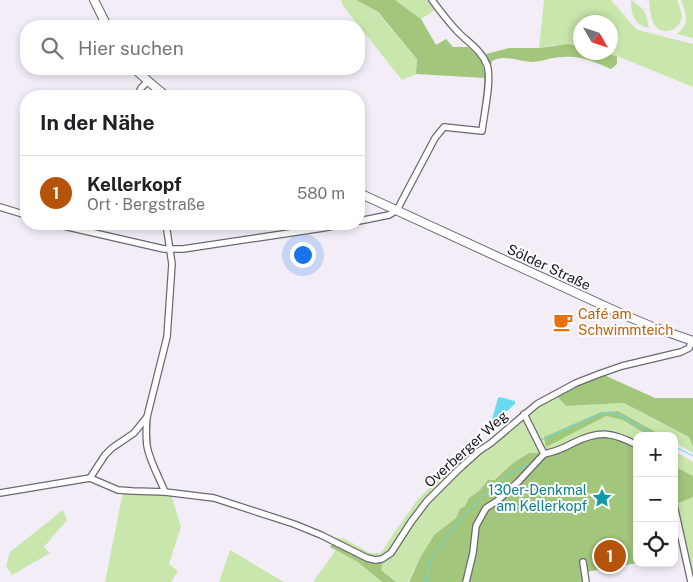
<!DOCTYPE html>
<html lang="de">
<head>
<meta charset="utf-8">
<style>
  :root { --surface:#fff; --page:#f2f2f2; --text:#202124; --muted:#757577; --line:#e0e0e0; --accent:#b45309 }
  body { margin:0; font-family:"Public Sans",sans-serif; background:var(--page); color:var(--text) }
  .controls { position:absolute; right:15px; bottom:15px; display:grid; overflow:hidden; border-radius:10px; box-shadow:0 2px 8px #0003 }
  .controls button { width:45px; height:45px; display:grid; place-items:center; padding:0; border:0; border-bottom:1px solid var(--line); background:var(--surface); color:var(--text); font:25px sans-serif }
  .compass { position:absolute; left:573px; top:15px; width:45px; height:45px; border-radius:50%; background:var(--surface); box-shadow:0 2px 8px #0003; rotate:129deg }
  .you { position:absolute; left:302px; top:254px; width:18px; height:18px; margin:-12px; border:4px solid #fff; border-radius:50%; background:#1a73e8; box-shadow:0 0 0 8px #1a73e833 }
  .badge { display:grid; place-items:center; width:32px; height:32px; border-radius:50%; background:var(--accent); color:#fff; font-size:16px; font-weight:700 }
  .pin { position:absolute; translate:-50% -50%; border:2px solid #fff; box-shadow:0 1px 5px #0006 }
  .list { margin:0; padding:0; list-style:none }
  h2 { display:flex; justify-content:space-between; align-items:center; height:65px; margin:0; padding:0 20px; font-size:21px }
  h2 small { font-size:16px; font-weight:400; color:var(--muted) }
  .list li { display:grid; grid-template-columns:32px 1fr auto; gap:15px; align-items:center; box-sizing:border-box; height:75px; padding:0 20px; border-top:1px solid var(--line) }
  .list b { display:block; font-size:19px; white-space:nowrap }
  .list p { margin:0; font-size:16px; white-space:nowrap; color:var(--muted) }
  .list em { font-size:16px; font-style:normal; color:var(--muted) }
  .icon { flex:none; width:28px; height:28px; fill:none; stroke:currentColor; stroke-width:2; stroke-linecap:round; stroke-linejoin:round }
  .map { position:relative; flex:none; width:693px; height:582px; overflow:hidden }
  .search { position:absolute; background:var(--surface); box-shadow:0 2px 8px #0003; left:20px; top:20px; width:345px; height:55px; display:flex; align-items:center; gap:12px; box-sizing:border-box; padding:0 18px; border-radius:20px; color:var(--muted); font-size:19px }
  .panel { position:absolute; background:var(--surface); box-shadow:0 2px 8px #0003; left:20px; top:90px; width:345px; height:140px; border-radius:20px }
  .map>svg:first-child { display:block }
</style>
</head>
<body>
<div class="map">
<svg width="693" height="582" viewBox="0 0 693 582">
  <rect width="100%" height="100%" fill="#f3edf8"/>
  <g fill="#c9e7ac">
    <path d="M341 0H356L377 12 417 59 416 74 402 80 343 6Z"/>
    <path d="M395 0H428L435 10 421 19Z"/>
    <path d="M544 0H611L634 27 638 30 693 44V87L617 56 602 53 610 52V22H580V47L554 45 539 48Z"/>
    <path d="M631 0C646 10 646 12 649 28 633 24 631 14 631 0Z"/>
    <path d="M649 0H677C679 6 683 13 681 20 678 32 660 36 654 24 650 17 650 7 649 0Z"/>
    <path d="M681 0H693V38L677 34C691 22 686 15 681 0Z"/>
    <path d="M557 396 566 406 624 403 689 437 693 447V453L674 442V436H663L618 411 601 412 545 437 546 446 606 416 623 420 649 436H637V444L544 452 527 415Z"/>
    <path d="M524 416 542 453 529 454 513 463 493 480H488L479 491 469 498 465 506 460 509 456 518 434 535 420 558 408 582H396L381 570 383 560 412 522 459 470Z"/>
    <path d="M674 451 693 462V476L674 466Z"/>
    <path d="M445 473 449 476 391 552 382 557H367L335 540 333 537 345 539 370 553H381L394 533 418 499Z"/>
    <path d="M123 492 171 494 181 527 169 564 178 571 171 582H105Z"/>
    <path d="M693 497V582L676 504Z"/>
    <path d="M63 510 67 520 44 547 50 553 12 575 6 566 10 552Z"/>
    <path d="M230 550 284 582H219Z"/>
    <path d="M336 550 358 562 382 582H313Z"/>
  </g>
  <g fill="#a1c67c">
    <path d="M356 0H395L421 19 436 45 446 39 453 47H468C480 57 484 61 485 78L416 74 417 59 378 12Z"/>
    <path d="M568 44 580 47V52L602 53 617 56V64L611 69C595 62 580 55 562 57 552 57 541 62 531 62 519 61 502 54 492 61L491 66 486 54 509 48H539Z"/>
    <path d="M604 375 655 398H693V447L689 437 624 403 566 406 557 396 577 386Z"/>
    <path d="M618 411 663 436H649L623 420 606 416 546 447 544 437 601 412Z"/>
    <path d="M613 436 637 447V563L586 572 584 582H466L477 526 487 508 544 454 585 438Z"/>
    <path d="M529 453H542L480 518 465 582H409L420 558 434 535 456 518 460 509 465 506 469 498 479 491 488 480H494L513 463Z"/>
    <path d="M674 466 693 476V497L674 505Z"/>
    <path d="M333 542 366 559 383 560 381 570 396 582H382L358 562 330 547Z"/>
  </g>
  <path fill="#68daf1" d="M500 397 515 401V404L495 422 492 419 498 398Z"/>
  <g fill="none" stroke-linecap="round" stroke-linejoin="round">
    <g stroke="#68daf1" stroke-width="1">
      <path d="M541 440 600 414 610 412 624 417 657 436"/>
      <path d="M674 446 693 456"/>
      <path d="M426 582 428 568 432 557 456 525 479 500 511 473 531 463 534 460"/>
    </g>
    <defs>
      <g id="street">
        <path d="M138 96 141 88 148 81"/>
        <path d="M0 207 26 215"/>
        <path d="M359 221 389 215 397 210 435 138 444 127 482 131C484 114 492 79 487 65 482 51 469 43 459 33 449 23 440 11 432 0"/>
        <path d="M55 224 164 249H183L323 228 343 224"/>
        <path d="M524 414 544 454C554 452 564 448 573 443 599 430 612 432 637 445"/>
        <path d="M147 417C146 427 146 437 147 446 150 462 159 477 165 492"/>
        <path d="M90 478 105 455 112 448 134 433 147 417 167 337 172 264 166 224"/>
        <path d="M0 493 90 478 118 490 133 491 165 492 214 498 294 524 321 535 367 558 375 560 382 559 391 553 411 522 427 501 458 470 479 451 491 443 537 404 576 383 599 374 622 366 681 352 689 348 692 340"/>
        <path d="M674 505 691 582"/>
        <path d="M583 562 586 582"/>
        <path d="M466 582 473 553 476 526 486 508 497 501 518 482 544 454"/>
      </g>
      <g id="secondary">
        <path d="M94 0 107 26"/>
        <path d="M135 69 148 81 166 96"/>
        <path d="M359 193 624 315 653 327 693 341"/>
      </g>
    </defs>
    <use href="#street" stroke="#6c6871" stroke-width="8"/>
    <use href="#secondary" stroke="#6c6871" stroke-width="10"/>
    <use href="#street" stroke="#fff" stroke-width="5.5"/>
    <use href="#secondary" stroke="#fff" stroke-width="8"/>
  </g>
  <defs>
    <symbol id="cafe-bare" viewBox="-9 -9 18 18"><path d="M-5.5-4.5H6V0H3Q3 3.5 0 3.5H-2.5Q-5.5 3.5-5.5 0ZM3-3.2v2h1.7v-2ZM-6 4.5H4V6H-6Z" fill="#e8710a" stroke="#fdfcff" stroke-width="2.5" paint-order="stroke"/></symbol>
    <symbol id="sight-bare" viewBox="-9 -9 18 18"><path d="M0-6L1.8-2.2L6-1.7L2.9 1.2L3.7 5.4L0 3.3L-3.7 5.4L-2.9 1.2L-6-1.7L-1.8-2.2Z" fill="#0f9aa8" stroke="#fdfcff" stroke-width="2.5" paint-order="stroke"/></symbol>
  </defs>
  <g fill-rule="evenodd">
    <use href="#cafe-bare" x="549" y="308" width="28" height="28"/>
    <use href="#sight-bare" x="588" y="484" width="28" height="28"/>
  </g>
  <g text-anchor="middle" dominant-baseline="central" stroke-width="4" stroke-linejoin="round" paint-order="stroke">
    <g font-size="14" fill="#171519" stroke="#fdfcff">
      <text transform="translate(549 267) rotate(25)">Sölder Straße</text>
      <text transform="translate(466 449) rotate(-42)">Overberger Weg</text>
    </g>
    <g font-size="14" fill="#c56008" stroke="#fdfcff" text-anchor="start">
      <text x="578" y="314">Café am<tspan x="578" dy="16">Schwimmteich</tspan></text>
    </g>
    <g font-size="14" fill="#0d838f" stroke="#fdfcff" text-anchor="end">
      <text x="587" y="490">130er-Denkmal<tspan x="587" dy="16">am Kellerkopf</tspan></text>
    </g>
  </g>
</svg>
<div class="controls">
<button>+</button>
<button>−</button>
<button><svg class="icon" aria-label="locate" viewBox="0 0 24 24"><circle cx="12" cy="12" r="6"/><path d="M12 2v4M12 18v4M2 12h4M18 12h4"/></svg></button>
</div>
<svg class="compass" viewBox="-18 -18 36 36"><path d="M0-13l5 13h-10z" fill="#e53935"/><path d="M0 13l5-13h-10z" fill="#757577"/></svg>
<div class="you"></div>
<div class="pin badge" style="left:610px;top:556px">1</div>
<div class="search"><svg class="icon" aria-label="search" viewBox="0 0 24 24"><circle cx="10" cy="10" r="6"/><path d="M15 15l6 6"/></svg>Hier suchen</div>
<section class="panel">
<h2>In der Nähe<small></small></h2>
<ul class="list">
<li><span class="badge">1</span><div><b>Kellerkopf</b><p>Ort · Bergstraße</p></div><em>580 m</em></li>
</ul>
</section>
</div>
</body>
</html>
